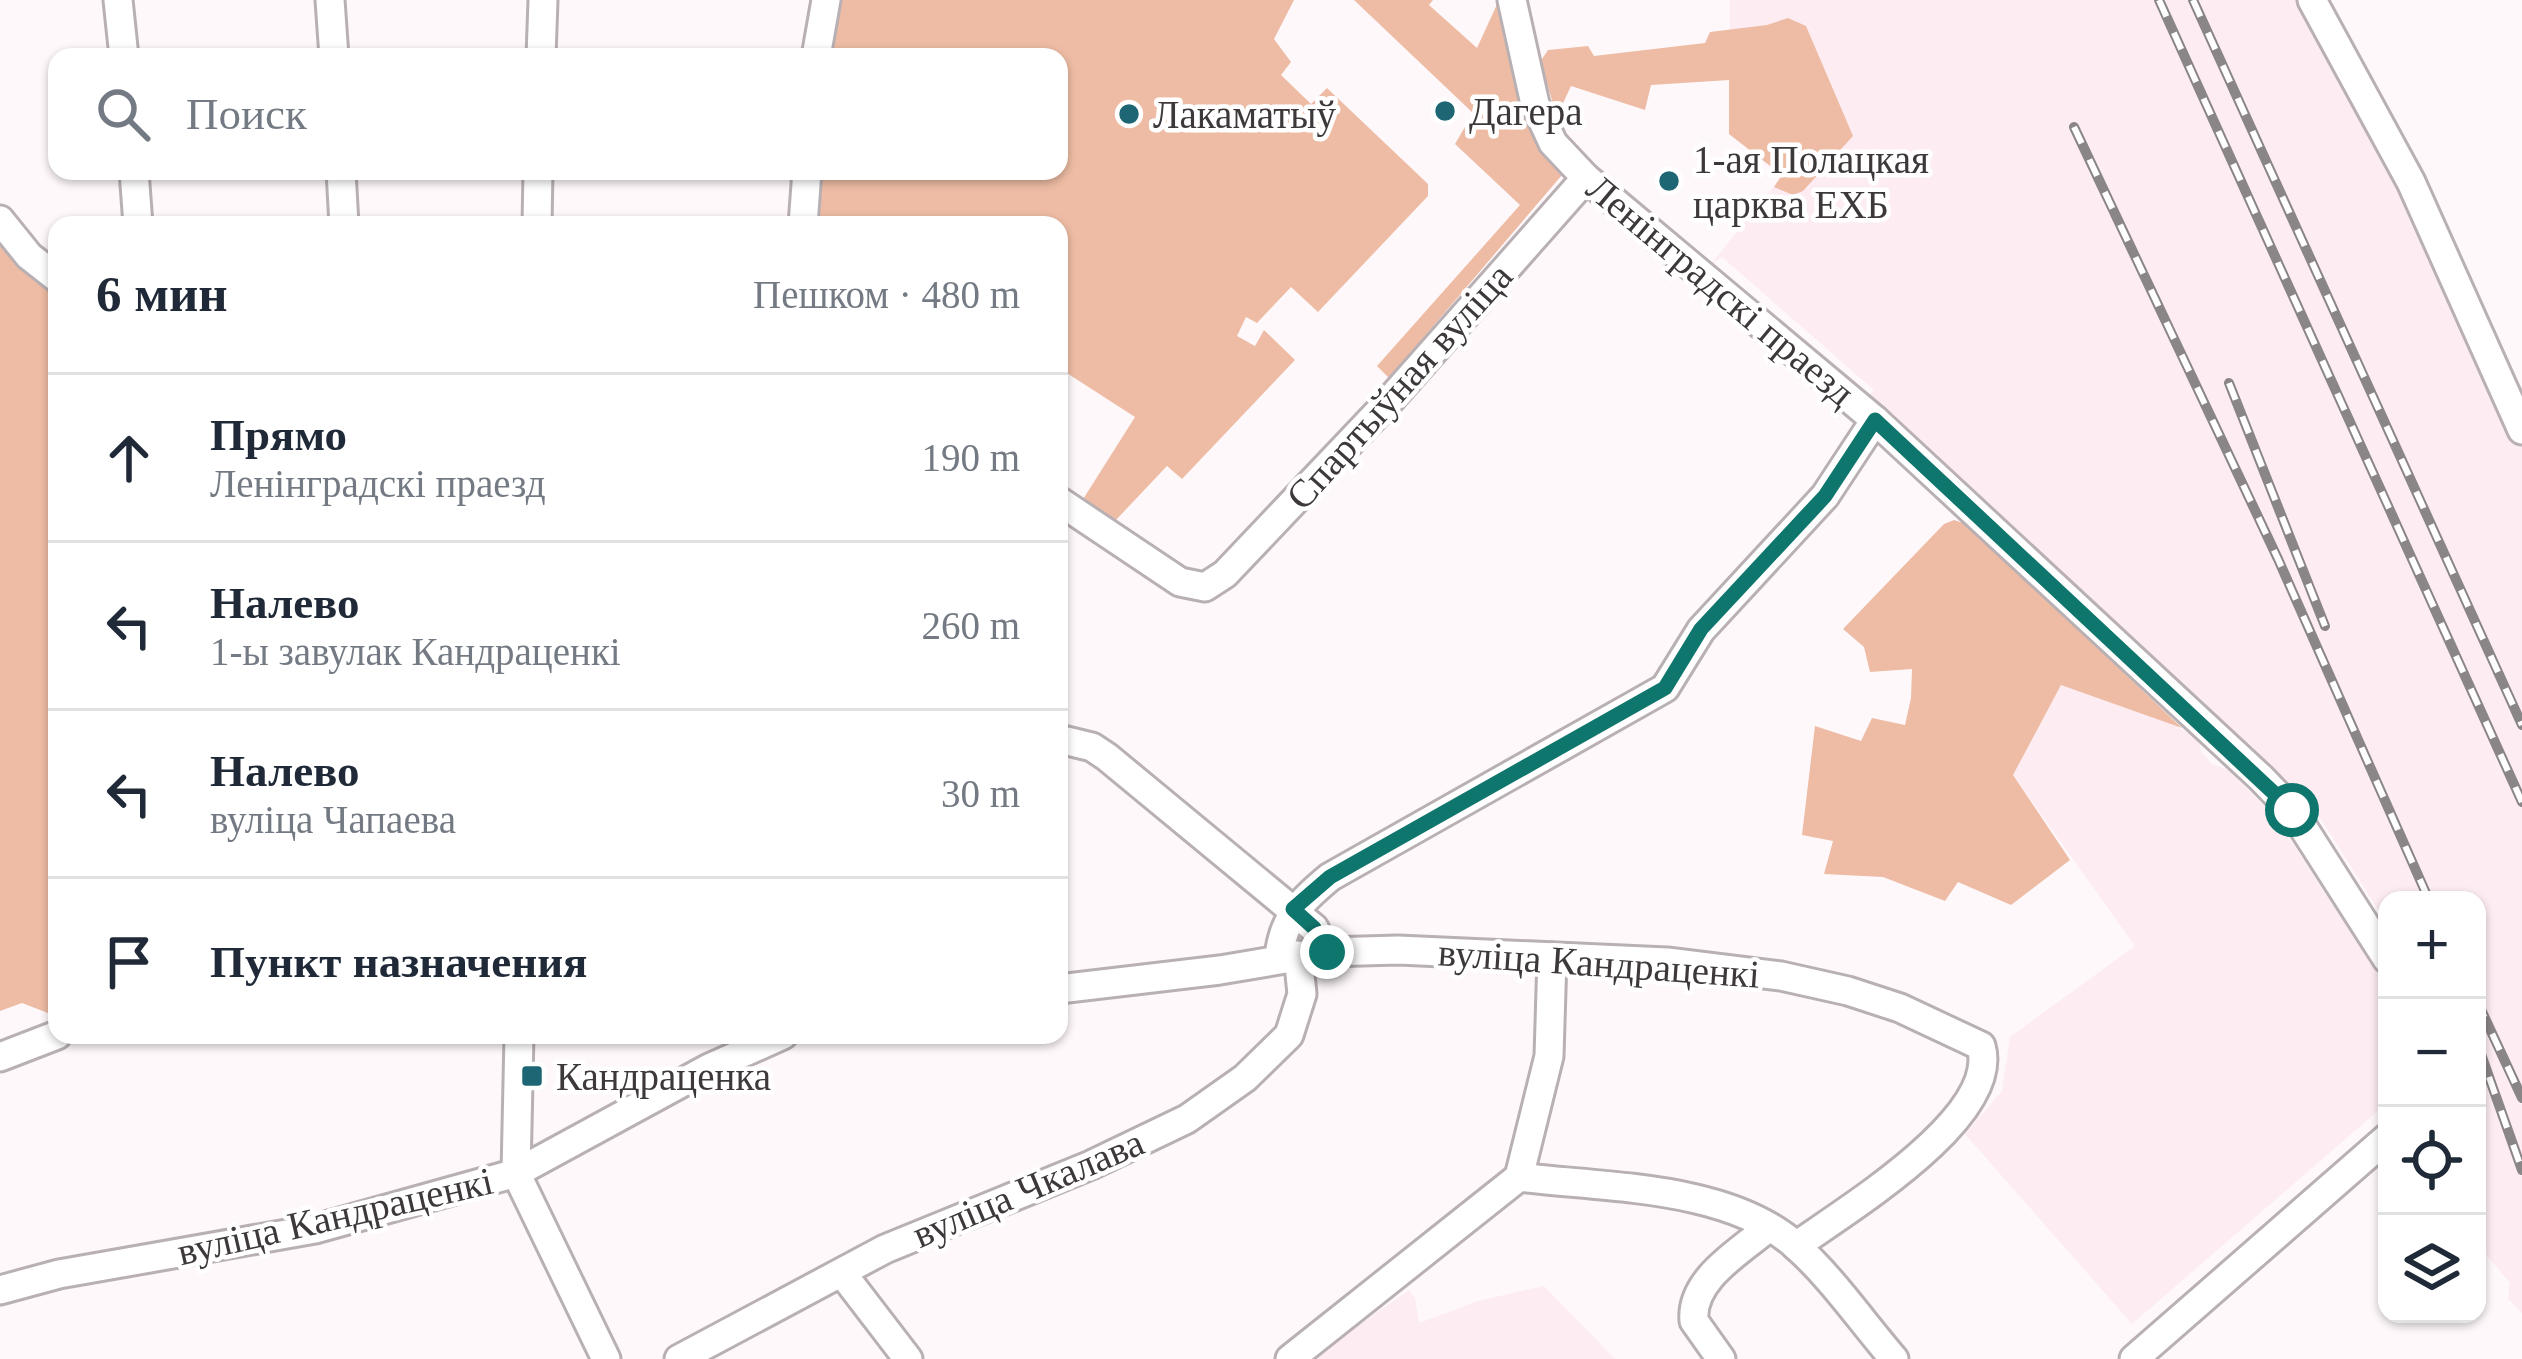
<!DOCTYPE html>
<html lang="ru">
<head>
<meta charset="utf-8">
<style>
  :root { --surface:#fff; --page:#f2f2f3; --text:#1f2937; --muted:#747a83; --line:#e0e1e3 }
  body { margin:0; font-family:Georgia,serif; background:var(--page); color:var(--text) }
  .controls { position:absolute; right:36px; bottom:36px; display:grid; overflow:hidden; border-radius:24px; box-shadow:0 3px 9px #0004 }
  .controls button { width:108px; height:108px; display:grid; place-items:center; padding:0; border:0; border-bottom:3px solid var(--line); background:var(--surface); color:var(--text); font:60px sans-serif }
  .stop { position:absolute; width:36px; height:36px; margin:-27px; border:9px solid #0f766e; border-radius:50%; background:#fff }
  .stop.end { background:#0f766e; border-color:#fff; box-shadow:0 3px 12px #0008 }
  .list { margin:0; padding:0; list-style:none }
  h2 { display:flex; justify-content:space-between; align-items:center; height:156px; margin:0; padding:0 48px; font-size:51px }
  h2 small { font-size:39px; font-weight:400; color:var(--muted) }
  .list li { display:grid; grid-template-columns:78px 1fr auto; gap:36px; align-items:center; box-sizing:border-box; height:168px; padding:0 48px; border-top:3px solid var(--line) }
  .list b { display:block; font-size:45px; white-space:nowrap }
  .list p { margin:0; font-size:39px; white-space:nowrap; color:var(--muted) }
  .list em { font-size:39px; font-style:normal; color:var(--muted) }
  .icon { flex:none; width:66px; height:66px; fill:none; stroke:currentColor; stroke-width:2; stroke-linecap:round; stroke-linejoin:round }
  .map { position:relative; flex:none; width:2522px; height:1359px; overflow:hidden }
  .search { position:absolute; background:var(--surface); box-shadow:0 3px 9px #0004; left:48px; top:48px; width:1020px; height:132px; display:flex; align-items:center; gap:30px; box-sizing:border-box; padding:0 42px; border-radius:24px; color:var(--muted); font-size:45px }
  .panel { position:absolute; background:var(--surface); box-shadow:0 3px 9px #0004; left:48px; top:216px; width:1020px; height:828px; border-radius:24px }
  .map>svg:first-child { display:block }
</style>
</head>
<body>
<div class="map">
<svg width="2522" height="1359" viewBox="0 0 2522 1359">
  <rect width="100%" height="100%" fill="#fef8fb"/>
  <g fill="#fdecf2">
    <path d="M1730 0H2304L2394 167 2522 444V1313L2508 1299 2510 1283 2477 1244V900H2387V924L2322 821 2253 752 1869 396 1874 390 1722 257 1711 264 1782 176 1729 134Z"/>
    <path d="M2061 685 2168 721 2197 738 2202 753 2212 764 2229 770 2276 818 2387 988V1103L2132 1324 1965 1134 2002 1091 2010 1037 2135 946 2013 775Z"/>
    <path d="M1544 1286 1615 1359H1311L1409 1290 1415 1298 1419 1323 1478 1301Z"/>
  </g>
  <g fill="#eebca4">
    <path d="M836 0H1294L1274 39 1291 62 1281 75 1311 104 1327 88 1428 184V196L1318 312 1291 287 1257 323 1246 317 1237 336 1255 346 1264 330 1295 360 1182 479 1167 466 1114 522 1080 504 1135 417 1059 368V225H811L817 171H1059V57H827Z"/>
    <path d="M1354 0H1433L1429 5 1477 48 1499 0 1562 175 1389 378 1377 366 1520 205 1455 144 1473 113Z"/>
    <path d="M1788 18 1806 26 1853 136 1803 191 1793 195 1774 187 1782 175 1729 134V80L1651 85 1645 110 1571 86 1557 116 1540 62 1548 50 1588 46 1594 56 1705 43 1710 32 1767 25Z"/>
    <path d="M0 232 57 286V1014L53 1015 22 1003 0 1011Z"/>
    <path d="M1954 520 1966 524 2182 728 2061 685 2013 775 2070 860 2011 905 1958 882 1945 901 1883 877 1824 874 1833 841 1802 835 1815 726 1861 741 1872 718 1905 725 1911 698 1912 669 1870 672 1864 647 1843 629 1944 524Z"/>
  </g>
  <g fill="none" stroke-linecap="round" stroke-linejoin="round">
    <defs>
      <g id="minor">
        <path d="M118 0 124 57"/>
        <path d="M330 0 334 57"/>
        <path d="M1512 0 1535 104 1553 143 1586 178 1875 420 2261 778 2292 810 2387 959"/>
        <path d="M2312 0 2411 182 2522 430"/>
        <path d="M541 57 543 0"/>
        <path d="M816 57 826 0"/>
        <path d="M134 171 138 225"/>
        <path d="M341 171 344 225"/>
        <path d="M0 220 29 256 57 278"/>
        <path d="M537 225 538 171"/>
        <path d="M803 225 807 171"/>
        <path d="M1059 501 1180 582 1205 587 1225 574 1390 400 1586 178"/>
        <path d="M1059 739 1092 747 1107 757 1314 928 1327 952"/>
        <path d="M1279 957C1283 918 1301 901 1330 877L1665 688 1701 630 1825 496 1875 420"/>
        <path d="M1059 989 1220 970 1327 952 1398 950 1667 962 1781 976 1848 991 1900 1008 1981 1046C2002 1117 1846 1210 1796 1246"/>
        <path d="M519 1035 516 1173 606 1359"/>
        <path d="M0 1057 57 1035"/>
        <path d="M1519 1177 1549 1056 1552 957"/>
        <path d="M842 1273 908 1359"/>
        <path d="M0 1290 59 1274 315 1229 516 1173 709 1068 783 1035"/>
        <path d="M679 1359 885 1249 1091 1165 1187 1119 1245 1078 1289 1035 1302 994 1298 955"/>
        <path d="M1290 1359 1519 1177C1605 1188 1729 1185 1796 1246 1832 1278 1862 1322 1894 1359"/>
        <path d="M1721 1359 1694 1321C1690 1279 1741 1251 1769 1227"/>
        <path d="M2134 1359 2387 1138"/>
      </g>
    </defs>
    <use href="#minor" stroke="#b9b0b4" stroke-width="33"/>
    <use href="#minor" stroke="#fff" stroke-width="27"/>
    <defs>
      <g id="rail">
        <path d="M2159 0 2522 802"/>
        <path d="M2193 0 2522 725"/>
        <path d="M2074 127 2278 559 2429 900"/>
        <path d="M2229 383 2325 626"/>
        <path d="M2477 1001 2522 1098"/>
        <path d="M2477 1043 2522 1170"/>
      </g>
    </defs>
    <use href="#rail" stroke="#8a8587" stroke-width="10"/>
    <use href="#rail" stroke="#fff" stroke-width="6" stroke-dasharray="18" stroke-linecap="butt"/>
  </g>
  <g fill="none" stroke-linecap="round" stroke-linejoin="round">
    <path stroke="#0f766e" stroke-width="15" d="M1327 952 1314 928 1293 909 1330 877 1665 688 1701 629 1825 496 1875 420 2292 810"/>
  </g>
  <g fill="#1e6674" stroke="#fff" stroke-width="4.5">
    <circle cx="1445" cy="111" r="12"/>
    <circle cx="1129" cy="114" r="12"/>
    <circle cx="1669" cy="181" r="12"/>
    <rect x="520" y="1064" width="24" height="24" rx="6"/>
  </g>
  <g text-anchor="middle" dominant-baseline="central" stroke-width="9" stroke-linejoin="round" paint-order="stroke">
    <g font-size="39" fill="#3d393b" stroke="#fff" text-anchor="start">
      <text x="1469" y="111">Дагера</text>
      <text x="1153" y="114">Лакаматыў</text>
      <text x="1693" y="159">1-ая Полацкая<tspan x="1693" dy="45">царква ЕХБ</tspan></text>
      <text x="556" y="1076">Кандраценка</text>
    </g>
    <g font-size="39" fill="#3d393b" stroke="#fff">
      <text transform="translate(1721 290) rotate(40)">Ленінградскі праезд</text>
      <text transform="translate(1399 386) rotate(-48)">Спартыўная вуліца</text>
      <text transform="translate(1599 963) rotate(4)">вуліца Кандраценкі</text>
      <text transform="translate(1028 1188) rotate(-23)">вуліца Чкалава</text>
      <text transform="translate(335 1216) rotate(-13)">вуліца Кандраценкі</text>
    </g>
  </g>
</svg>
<div class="controls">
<button>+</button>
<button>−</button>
<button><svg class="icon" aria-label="locate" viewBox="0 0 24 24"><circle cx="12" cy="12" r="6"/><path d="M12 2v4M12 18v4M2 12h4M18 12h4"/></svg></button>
<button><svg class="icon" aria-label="layers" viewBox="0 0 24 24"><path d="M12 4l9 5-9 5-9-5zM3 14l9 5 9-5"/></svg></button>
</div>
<div class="stop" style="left:2292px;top:810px"></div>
<div class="stop end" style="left:1327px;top:952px"></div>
<div class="search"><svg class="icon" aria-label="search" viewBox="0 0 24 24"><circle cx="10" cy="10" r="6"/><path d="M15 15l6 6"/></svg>Поиск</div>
<section class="panel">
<h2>6 мин<small>Пешком · 480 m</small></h2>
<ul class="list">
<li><svg class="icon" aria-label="ahead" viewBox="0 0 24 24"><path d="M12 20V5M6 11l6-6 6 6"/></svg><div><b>Прямо</b><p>Ленінградскі праезд</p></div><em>190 m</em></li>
<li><svg class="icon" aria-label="left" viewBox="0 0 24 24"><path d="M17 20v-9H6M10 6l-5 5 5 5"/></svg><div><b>Налево</b><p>1-ы завулак Кандраценкі</p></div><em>260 m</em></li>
<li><svg class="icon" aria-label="left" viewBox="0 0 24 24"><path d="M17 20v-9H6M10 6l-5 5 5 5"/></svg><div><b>Налево</b><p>вуліца Чапаева</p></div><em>30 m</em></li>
<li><svg class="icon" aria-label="arrive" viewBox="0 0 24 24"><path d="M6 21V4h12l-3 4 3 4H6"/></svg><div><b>Пункт назначения</b></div></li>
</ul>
</section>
</div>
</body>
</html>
